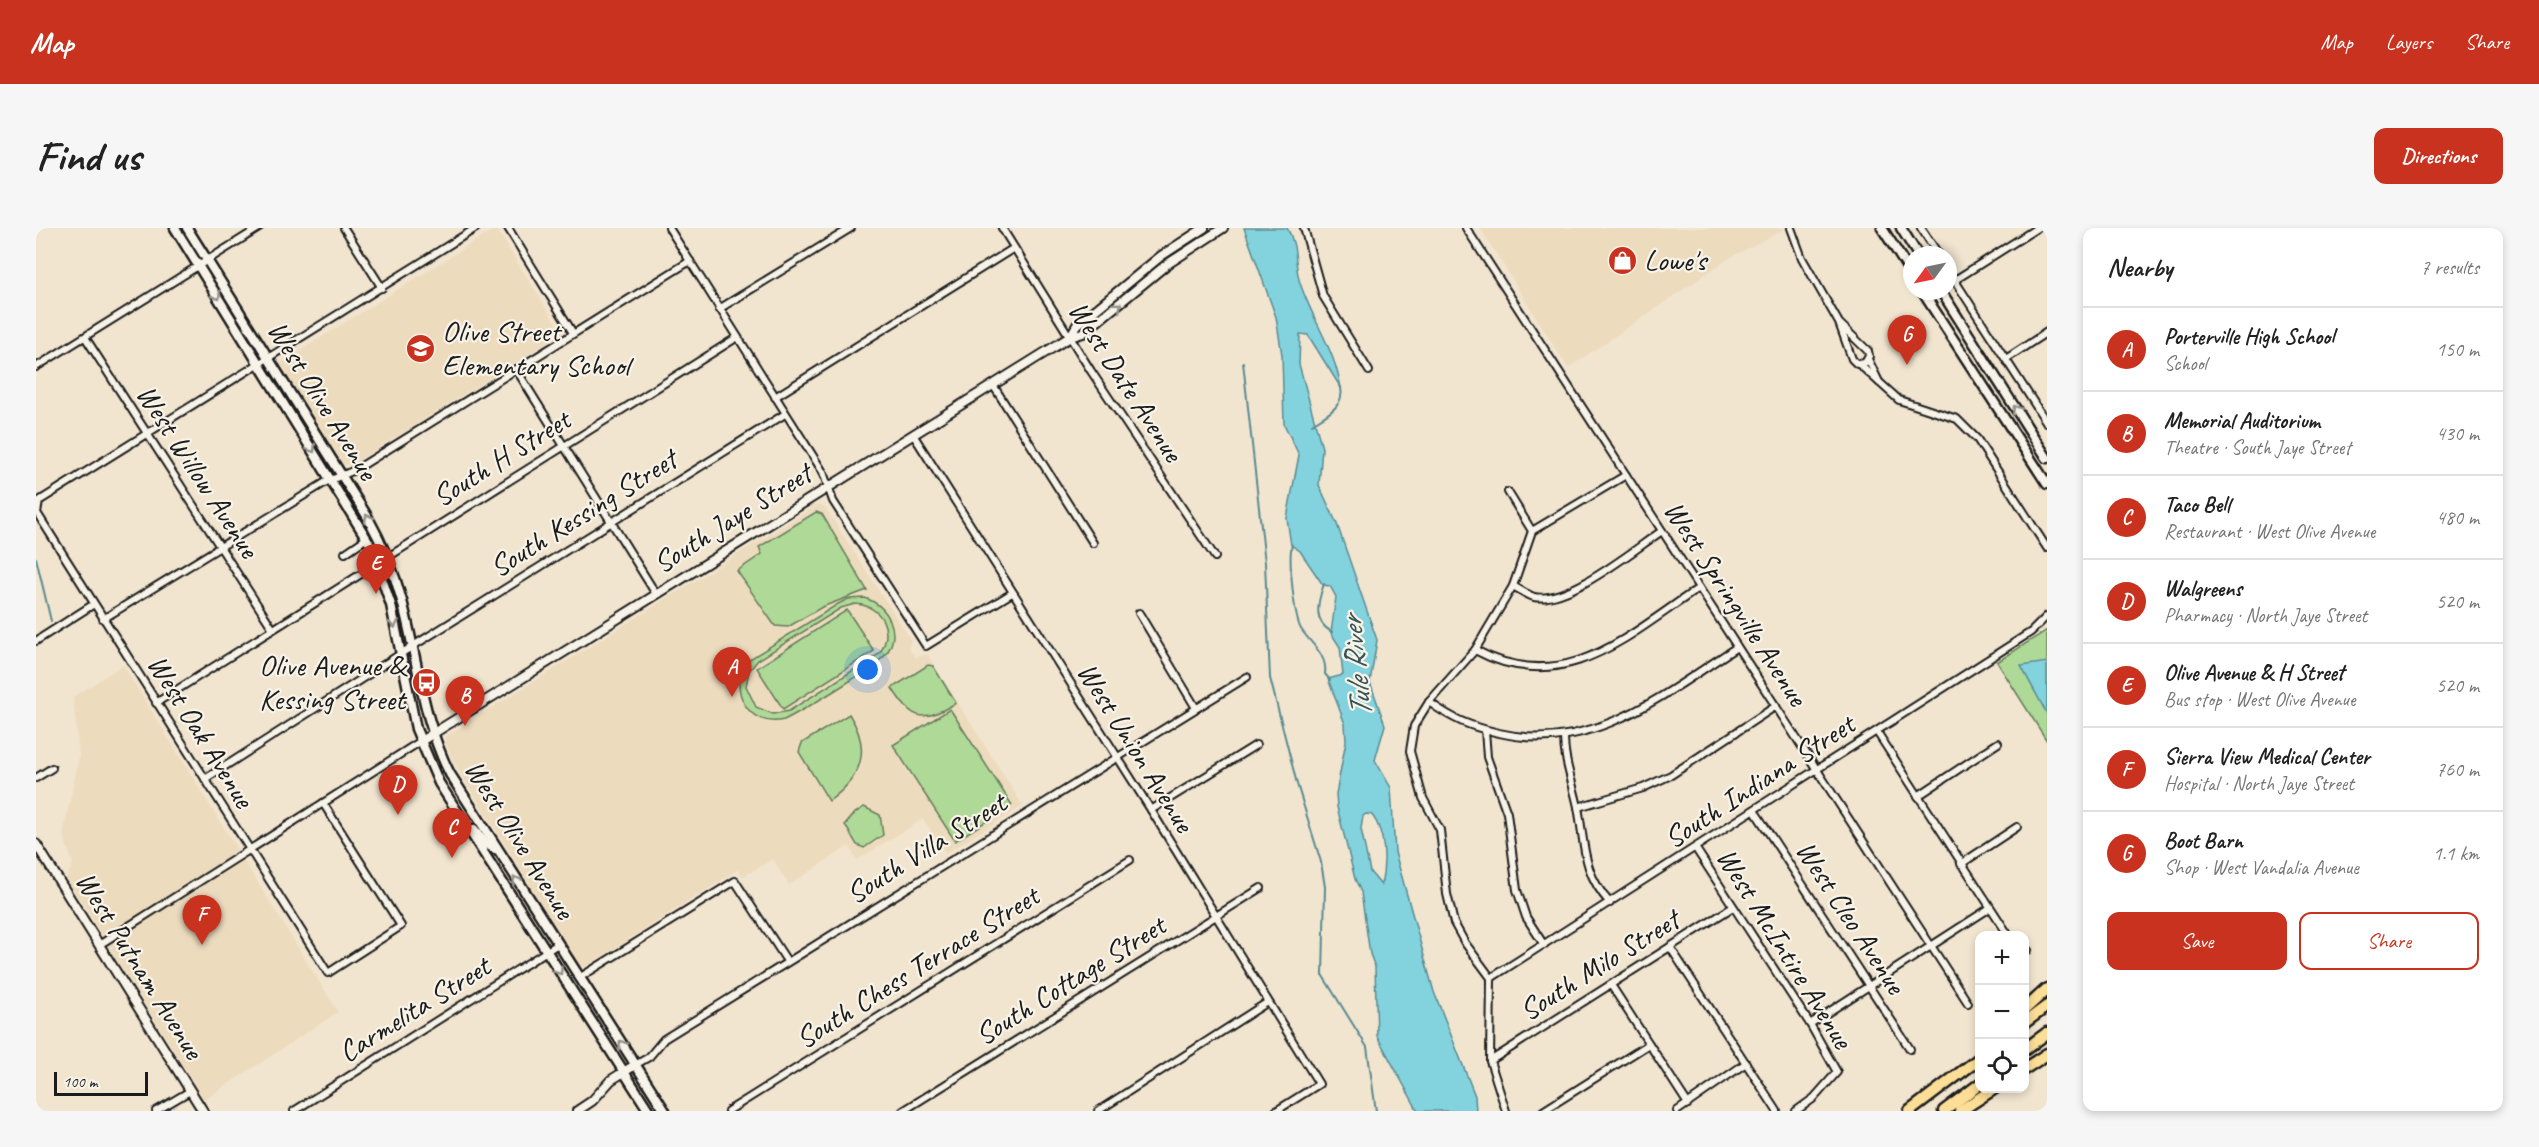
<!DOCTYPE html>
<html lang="en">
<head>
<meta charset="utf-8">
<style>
  :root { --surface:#fff; --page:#f6f6f6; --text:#222; --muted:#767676; --line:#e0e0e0; --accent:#c8321e }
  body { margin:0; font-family:Caveat,sans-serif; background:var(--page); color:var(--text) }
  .controls { position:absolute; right:18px; bottom:18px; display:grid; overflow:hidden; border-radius:12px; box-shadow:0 3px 9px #0003 }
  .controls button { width:54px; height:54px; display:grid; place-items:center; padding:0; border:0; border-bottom:2px solid var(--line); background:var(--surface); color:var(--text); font:30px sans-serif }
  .compass { position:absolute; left:1867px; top:18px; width:54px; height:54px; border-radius:50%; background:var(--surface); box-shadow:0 3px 9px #0003; rotate:237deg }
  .scale { position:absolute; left:18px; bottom:15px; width:94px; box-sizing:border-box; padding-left:6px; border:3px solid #1c1c1c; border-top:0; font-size:16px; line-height:21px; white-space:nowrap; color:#1c1c1c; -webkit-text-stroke:4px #f7f3e8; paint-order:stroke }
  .you { position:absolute; left:832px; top:442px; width:21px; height:21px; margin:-15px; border:4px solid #fff; border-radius:50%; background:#1a73e8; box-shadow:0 0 0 9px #1a73e833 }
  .badge { display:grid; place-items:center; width:39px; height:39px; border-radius:50%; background:var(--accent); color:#fff; font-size:20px; font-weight:700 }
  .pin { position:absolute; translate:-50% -50px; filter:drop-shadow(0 2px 3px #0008) }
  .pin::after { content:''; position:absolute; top:32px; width:21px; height:18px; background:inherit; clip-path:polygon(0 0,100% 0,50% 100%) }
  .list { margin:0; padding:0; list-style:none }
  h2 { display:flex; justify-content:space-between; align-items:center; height:78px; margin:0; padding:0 24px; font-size:26px }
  h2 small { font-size:20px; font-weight:400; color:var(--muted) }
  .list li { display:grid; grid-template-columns:39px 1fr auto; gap:18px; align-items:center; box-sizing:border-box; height:84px; padding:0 24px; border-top:2px solid var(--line) }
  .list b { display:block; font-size:22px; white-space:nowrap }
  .list p { margin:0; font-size:20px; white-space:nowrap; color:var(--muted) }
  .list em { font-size:20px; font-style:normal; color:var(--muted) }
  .actions { display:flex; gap:12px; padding:18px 24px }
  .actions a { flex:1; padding:14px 0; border:2px solid var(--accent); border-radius:12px; text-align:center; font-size:21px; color:var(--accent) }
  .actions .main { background:var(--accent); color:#fff }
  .icon { flex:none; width:33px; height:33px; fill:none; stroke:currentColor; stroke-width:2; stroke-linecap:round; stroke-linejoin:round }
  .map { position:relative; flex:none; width:2011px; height:883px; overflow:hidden; border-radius:12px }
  header { display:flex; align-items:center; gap:36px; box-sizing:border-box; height:84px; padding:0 30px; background:var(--accent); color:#fff }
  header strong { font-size:28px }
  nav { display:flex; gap:33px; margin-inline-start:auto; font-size:21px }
  .intro { display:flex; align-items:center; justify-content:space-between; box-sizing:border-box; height:144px; padding:0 36px }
  h1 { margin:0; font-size:42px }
  .button { padding:15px 27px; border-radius:12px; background:var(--accent); color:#fff; font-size:21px; font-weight:700 }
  main { display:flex; gap:36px; padding:0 36px }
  aside { flex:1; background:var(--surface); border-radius:12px; box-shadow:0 3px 9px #0003 }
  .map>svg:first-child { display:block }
</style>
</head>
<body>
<header>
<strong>Map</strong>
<nav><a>Map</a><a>Layers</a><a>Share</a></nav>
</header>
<div class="intro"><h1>Find us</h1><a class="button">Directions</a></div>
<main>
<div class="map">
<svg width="2011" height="883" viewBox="0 0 2011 883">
  <rect width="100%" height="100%" fill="#f1e5cf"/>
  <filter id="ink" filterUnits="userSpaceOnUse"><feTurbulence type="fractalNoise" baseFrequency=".0167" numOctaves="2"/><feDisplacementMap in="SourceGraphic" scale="12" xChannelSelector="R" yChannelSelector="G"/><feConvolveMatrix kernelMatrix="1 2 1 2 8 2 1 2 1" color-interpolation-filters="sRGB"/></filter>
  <g filter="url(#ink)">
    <g fill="#eddbbe">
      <path d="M460 0 526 105 315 237 307 236 243 136Z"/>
      <path d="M1444 0H1751L1695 29 1532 140Z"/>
      <path d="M782 276 789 279 875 412 873 420 879 429 891 426 987 578 910 625 887 591 821 632 813 618 753 657 737 631 707 649 702 642 551 738H544L418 535 409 514V509Z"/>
      <path d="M87 437 302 784 168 872 30 650 37 636 27 606 43 529 37 469Z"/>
    </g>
    <g fill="#aed997" stroke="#657a5a" stroke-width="1.5" fill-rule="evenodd">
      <path d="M780 284 786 286 831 362 786 379 752 399 739 398 701 343 726 326 723 319Z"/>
      <path d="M829 370C852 378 866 404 850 426 842 438 764 484 748 492 713 501 692 462 709 434L802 376 812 371ZM819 376C846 377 859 404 843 426L753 483 737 486 720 479 710 458 713 443 722 432 805 380Z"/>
      <path d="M811 382 838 423 747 481 721 440Z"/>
      <path d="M2011 402V513L1961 434Z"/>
      <path d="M892 437 897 438 920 475C886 495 877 493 856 460Z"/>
      <path d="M914 481 976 577 919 613 857 517Z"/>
      <path d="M813 486C836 522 826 549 793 573L763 524 766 515Z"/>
      <path d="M828 579 844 587 847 607 828 620 821 617 809 597 819 585Z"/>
    </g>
    <g fill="#83d3df" stroke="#5a8a91" stroke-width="1.5" fill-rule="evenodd">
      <path d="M1208 0H1251C1262 18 1258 36 1264 55 1276 91 1299 122 1305 160L1272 107 1264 106 1263 136 1286 220 1283 257 1301 296 1341 412 1334 454 1349 497 1339 532 1355 560 1359 624 1398 764 1439 868 1440 883H1382L1341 808 1339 739 1334 726 1325 664 1319 651 1301 579 1300 566 1310 513 1309 496 1292 451 1307 447 1304 419 1295 405 1300 369 1294 358 1287 357 1264 323 1255 317 1251 290 1263 227 1248 196 1246 127 1240 89ZM1330 586 1336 587C1350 605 1350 635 1345 657L1334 644 1325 601 1327 588Z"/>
      <path d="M2011 434V486L1985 438Z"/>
    </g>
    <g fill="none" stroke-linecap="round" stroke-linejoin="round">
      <g stroke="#5a8a91" stroke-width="2">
        <path d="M1207 134 1229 335 1234 450 1261 556 1285 634 1289 659 1287 748 1331 819 1340 883"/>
        <path d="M1276 196C1290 187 1309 179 1305 159"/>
        <path d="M1256 317C1252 329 1258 389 1265 401 1274 415 1292 427 1289 446L1294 452"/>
        <path d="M0 330 15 393"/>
        <path d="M1288 356C1281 375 1277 394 1296 404"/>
      </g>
      <defs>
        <g id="minor">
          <path d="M308 0 346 60"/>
          <path d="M472 0 537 105"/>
          <path d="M633 0 787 244 797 273 890 418 976 365"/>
          <path d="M966 0 1055 143 1179 329"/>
          <path d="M1268 0 1287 68 1333 143"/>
          <path d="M1430 0 1932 775"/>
          <path d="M1755 0 1766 30 1803 95 1816 131 1821 136 1829 135 1833 128 1832 123 1803 95"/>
          <path d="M1885 0 1903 27"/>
          <path d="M1912 42 2011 195"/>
          <path d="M1919 52 2001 0"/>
          <path d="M683 81 815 0"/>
          <path d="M49 109 237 401"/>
          <path d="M1832 131 1843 154"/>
          <path d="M1970 131 2011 104"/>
          <path d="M1824 137 1863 172 1921 191 1941 211 2011 320"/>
          <path d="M0 139 223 0"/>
          <path d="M480 141 620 366"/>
          <path d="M957 157 1057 315"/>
          <path d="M739 169 978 20"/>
          <path d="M878 208 1115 582 1283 856 1240 883"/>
          <path d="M1496 303 1590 247"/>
          <path d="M309 325 331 310"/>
          <path d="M1477 358C1483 361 1491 367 1498 369 1533 376 1597 322 1626 303"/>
          <path d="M1103 385 1160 480"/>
          <path d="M67 391 290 254 319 242 654 33"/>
          <path d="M0 413 58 376"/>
          <path d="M1439 422C1528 470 1591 408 1663 360"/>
          <path d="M1393 474C1418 492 1433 498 1463 505 1556 527 1628 466 1701 419"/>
          <path d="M120 475 700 110"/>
          <path d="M1449 502 1451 529 1471 585 1481 662 1490 689 1508 717"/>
          <path d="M1841 504 1973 708"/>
          <path d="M1528 509C1528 534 1537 555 1542 579 1549 617 1546 644 1574 675"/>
          <path d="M0 550 16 540"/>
          <path d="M169 551 377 418 749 186"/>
          <path d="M1882 568 1962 515"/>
          <path d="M287 575 365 698 292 745 1 285 3 273 440 0"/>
          <path d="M1542 579 1607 560 1635 547 1740 478"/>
          <path d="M1115 582 1220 517"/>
          <path d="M1718 582 1874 821"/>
          <path d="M1660 621 1774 796 1801 844 1778 870 1760 883"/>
          <path d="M1925 636 1981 599"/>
          <path d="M63 717 385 513"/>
          <path d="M1634 719 1741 883"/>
          <path d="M1988 721 1992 722"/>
          <path d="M543 750 699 653 751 733"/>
          <path d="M1455 750 1995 404 2011 388"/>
          <path d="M1575 757 1652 876"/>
          <path d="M1774 796 1954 680"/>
          <path d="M1454 833 1697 679"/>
          <path d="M599 837 613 829 628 811 1211 449"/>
          <path d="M120 883 154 863"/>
          <path d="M258 883 522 716"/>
          <path d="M692 883 1094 632"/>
          <path d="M867 883 1225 660"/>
          <path d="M1062 883 1232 774"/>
          <path d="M1470 883 1454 833 1455 750 1429 715 1418 695 1411 666 1404 602 1387 570 1374 523 1378 498 1393 474 1439 422 1477 358 1496 303 1472 264"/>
          <path d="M1507 883 1613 816"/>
          <path d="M1641 883 1710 835"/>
        </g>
        <g id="tertiary">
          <path d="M1034 109 1041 97 1125 28 1168 0"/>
          <path d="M385 513 1034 109 1047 105 1130 37 1187 0"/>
          <path d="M0 616 167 883"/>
          <path d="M541 883 556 873 575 852 599 837"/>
        </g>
        <g id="secondary">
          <path d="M139 0 334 316 355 377 380 501 403 555 613 883"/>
          <path d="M151 0 331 288C346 315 358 343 366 373 382 432 386 491 414 546L629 883"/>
          <path d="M1846 0 1876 47"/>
          <path d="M1865 0 1882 27"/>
          <path d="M1886 63 2011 256"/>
          <path d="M1905 63 2011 230"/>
          <path d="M438 601 450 616 459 621"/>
        </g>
        <g id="motorway">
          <path d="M1988 782 2011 761"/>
          <path d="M1988 795 2011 778"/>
          <path d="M1988 822 2011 805"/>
          <path d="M1988 841 2011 826"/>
          <path d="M1874 883 1944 830"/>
          <path d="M1908 883 1944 856"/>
          <path d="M1924 883 1959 860"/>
        </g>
      </defs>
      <use href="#minor" stroke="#1c1c1c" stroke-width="10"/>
      <use href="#tertiary" stroke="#1c1c1c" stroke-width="12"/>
      <use href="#secondary" stroke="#1c1c1c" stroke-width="13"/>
      <use href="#motorway" stroke="#1c1c1c" stroke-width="15"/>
      <use href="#minor" stroke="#f7f3e8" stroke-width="6"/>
      <use href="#tertiary" stroke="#f7f3e8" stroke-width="8"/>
      <use href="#secondary" stroke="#f7f3e8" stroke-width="8"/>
      <use href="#motorway" stroke="#fcde96" stroke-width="10"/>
    </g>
    <defs><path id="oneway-chevron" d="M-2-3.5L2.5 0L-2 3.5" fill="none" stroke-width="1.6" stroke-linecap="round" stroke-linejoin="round" transform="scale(1.5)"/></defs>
    <g stroke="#94928c">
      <use href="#oneway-chevron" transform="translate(181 68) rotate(58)"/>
      <use href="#oneway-chevron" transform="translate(1082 78) rotate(-40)"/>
      <use href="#oneway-chevron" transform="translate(1980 181) rotate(-123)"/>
      <use href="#oneway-chevron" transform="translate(276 221) rotate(58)"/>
      <use href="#oneway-chevron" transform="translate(332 290) rotate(-120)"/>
      <use href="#oneway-chevron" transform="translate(358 396) rotate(80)"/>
      <use href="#oneway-chevron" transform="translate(480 652) rotate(-123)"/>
      <use href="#oneway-chevron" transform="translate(523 743) rotate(57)"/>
      <use href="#oneway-chevron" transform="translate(586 816) rotate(-123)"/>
    </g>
  </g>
  <defs>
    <symbol id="shop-disc" viewBox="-11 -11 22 22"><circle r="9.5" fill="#c8321e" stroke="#f7f3e8"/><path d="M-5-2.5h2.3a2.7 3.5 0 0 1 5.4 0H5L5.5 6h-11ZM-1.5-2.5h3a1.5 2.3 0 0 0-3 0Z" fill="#fff"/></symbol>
    <symbol id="school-disc" viewBox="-11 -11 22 22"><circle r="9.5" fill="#c8321e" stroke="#f7f3e8"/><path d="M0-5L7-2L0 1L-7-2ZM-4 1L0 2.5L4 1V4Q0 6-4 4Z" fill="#fff"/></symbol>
    <symbol id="bus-disc" viewBox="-11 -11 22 22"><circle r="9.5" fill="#c8321e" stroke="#f7f3e8"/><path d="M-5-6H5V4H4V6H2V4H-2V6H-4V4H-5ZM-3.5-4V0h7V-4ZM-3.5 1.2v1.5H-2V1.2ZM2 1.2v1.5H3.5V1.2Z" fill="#fff"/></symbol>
  </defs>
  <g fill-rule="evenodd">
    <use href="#shop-disc" x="1570" y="16" width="33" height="33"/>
    <use href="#school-disc" x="368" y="104" width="33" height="33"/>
    <use href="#bus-disc" x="374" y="438" width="33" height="33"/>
  </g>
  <g text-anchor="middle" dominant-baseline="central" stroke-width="4.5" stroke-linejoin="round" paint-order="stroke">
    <g font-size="30" fill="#1c1c1c" stroke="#f7f3e8" text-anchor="start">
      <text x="1608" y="32">Lowe's</text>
      <text x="406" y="103">Olive Street<tspan x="406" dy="34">Elementary School</tspan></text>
      <text x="369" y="437" text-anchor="end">Olive Avenue &amp;<tspan x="369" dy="34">Kessing Street</tspan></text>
    </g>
    <g font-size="30" fill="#1c1c1c" stroke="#f7f3e8">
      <text transform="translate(1090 153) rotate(57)">West Date Avenue</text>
      <text transform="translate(287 172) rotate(58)">West Olive Avenue</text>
      <text transform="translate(465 230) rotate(-32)">South H Street</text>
      <text transform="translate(162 243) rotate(57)">West Willow Avenue</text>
      <text transform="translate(547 285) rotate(-32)">South Kessing Street</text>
      <text transform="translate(696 290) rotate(-32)">South Jaye Street</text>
      <text transform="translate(1700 375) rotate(57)">West Springville Avenue</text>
      <text transform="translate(165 503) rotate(58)">West Oak Avenue</text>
      <text transform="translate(1100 519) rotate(58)">West Union Avenue</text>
      <text transform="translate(1723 553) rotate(-33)">South Indiana Street</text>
      <text transform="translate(484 611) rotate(58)">West Olive Avenue</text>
      <text transform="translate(890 620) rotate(-32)">South Villa Street</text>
      <text transform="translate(1815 689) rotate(57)">West Cleo Avenue</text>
      <text transform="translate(1749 720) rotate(58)">West McIntire Avenue</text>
      <text transform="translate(104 737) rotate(58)">West Putnam Avenue</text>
      <text transform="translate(1563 737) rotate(-32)">South Milo Street</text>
      <text transform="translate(881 739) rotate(-32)">South Chess Terrace Street</text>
      <text transform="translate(1034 752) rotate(-32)">South Cottage Street</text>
      <text transform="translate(378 781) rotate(-32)">Carmelita Street</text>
    </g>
    <g font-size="32" font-style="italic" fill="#3b5356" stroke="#f7f3e8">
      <text transform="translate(1320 439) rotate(-96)">Tule River</text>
    </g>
  </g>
</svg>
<div class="controls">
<button>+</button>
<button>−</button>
<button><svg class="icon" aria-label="locate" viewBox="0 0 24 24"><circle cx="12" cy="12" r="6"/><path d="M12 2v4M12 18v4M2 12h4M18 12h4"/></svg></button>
</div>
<svg class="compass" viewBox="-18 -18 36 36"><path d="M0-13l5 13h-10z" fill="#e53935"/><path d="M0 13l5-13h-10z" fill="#767676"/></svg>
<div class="scale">100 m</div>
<div class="you"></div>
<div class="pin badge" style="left:696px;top:469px">A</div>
<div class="pin badge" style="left:429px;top:498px">B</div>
<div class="pin badge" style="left:416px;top:630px">C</div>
<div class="pin badge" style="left:362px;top:587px">D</div>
<div class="pin badge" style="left:340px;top:366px">E</div>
<div class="pin badge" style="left:166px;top:717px">F</div>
<div class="pin badge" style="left:1871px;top:137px">G</div>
</div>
<aside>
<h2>Nearby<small>7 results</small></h2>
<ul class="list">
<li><span class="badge">A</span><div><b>Porterville High School</b><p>School</p></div><em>150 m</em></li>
<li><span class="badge">B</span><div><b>Memorial Auditorium</b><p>Theatre · South Jaye Street</p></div><em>430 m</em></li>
<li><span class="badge">C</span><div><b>Taco Bell</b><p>Restaurant · West Olive Avenue</p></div><em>480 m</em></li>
<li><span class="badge">D</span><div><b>Walgreens</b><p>Pharmacy · North Jaye Street</p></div><em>520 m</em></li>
<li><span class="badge">E</span><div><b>Olive Avenue &amp; H Street</b><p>Bus stop · West Olive Avenue</p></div><em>520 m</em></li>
<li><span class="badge">F</span><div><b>Sierra View Medical Center</b><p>Hospital · North Jaye Street</p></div><em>760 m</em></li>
<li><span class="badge">G</span><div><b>Boot Barn</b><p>Shop · West Vandalia Avenue</p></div><em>1.1 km</em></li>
</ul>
<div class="actions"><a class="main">Save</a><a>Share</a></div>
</aside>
</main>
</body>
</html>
